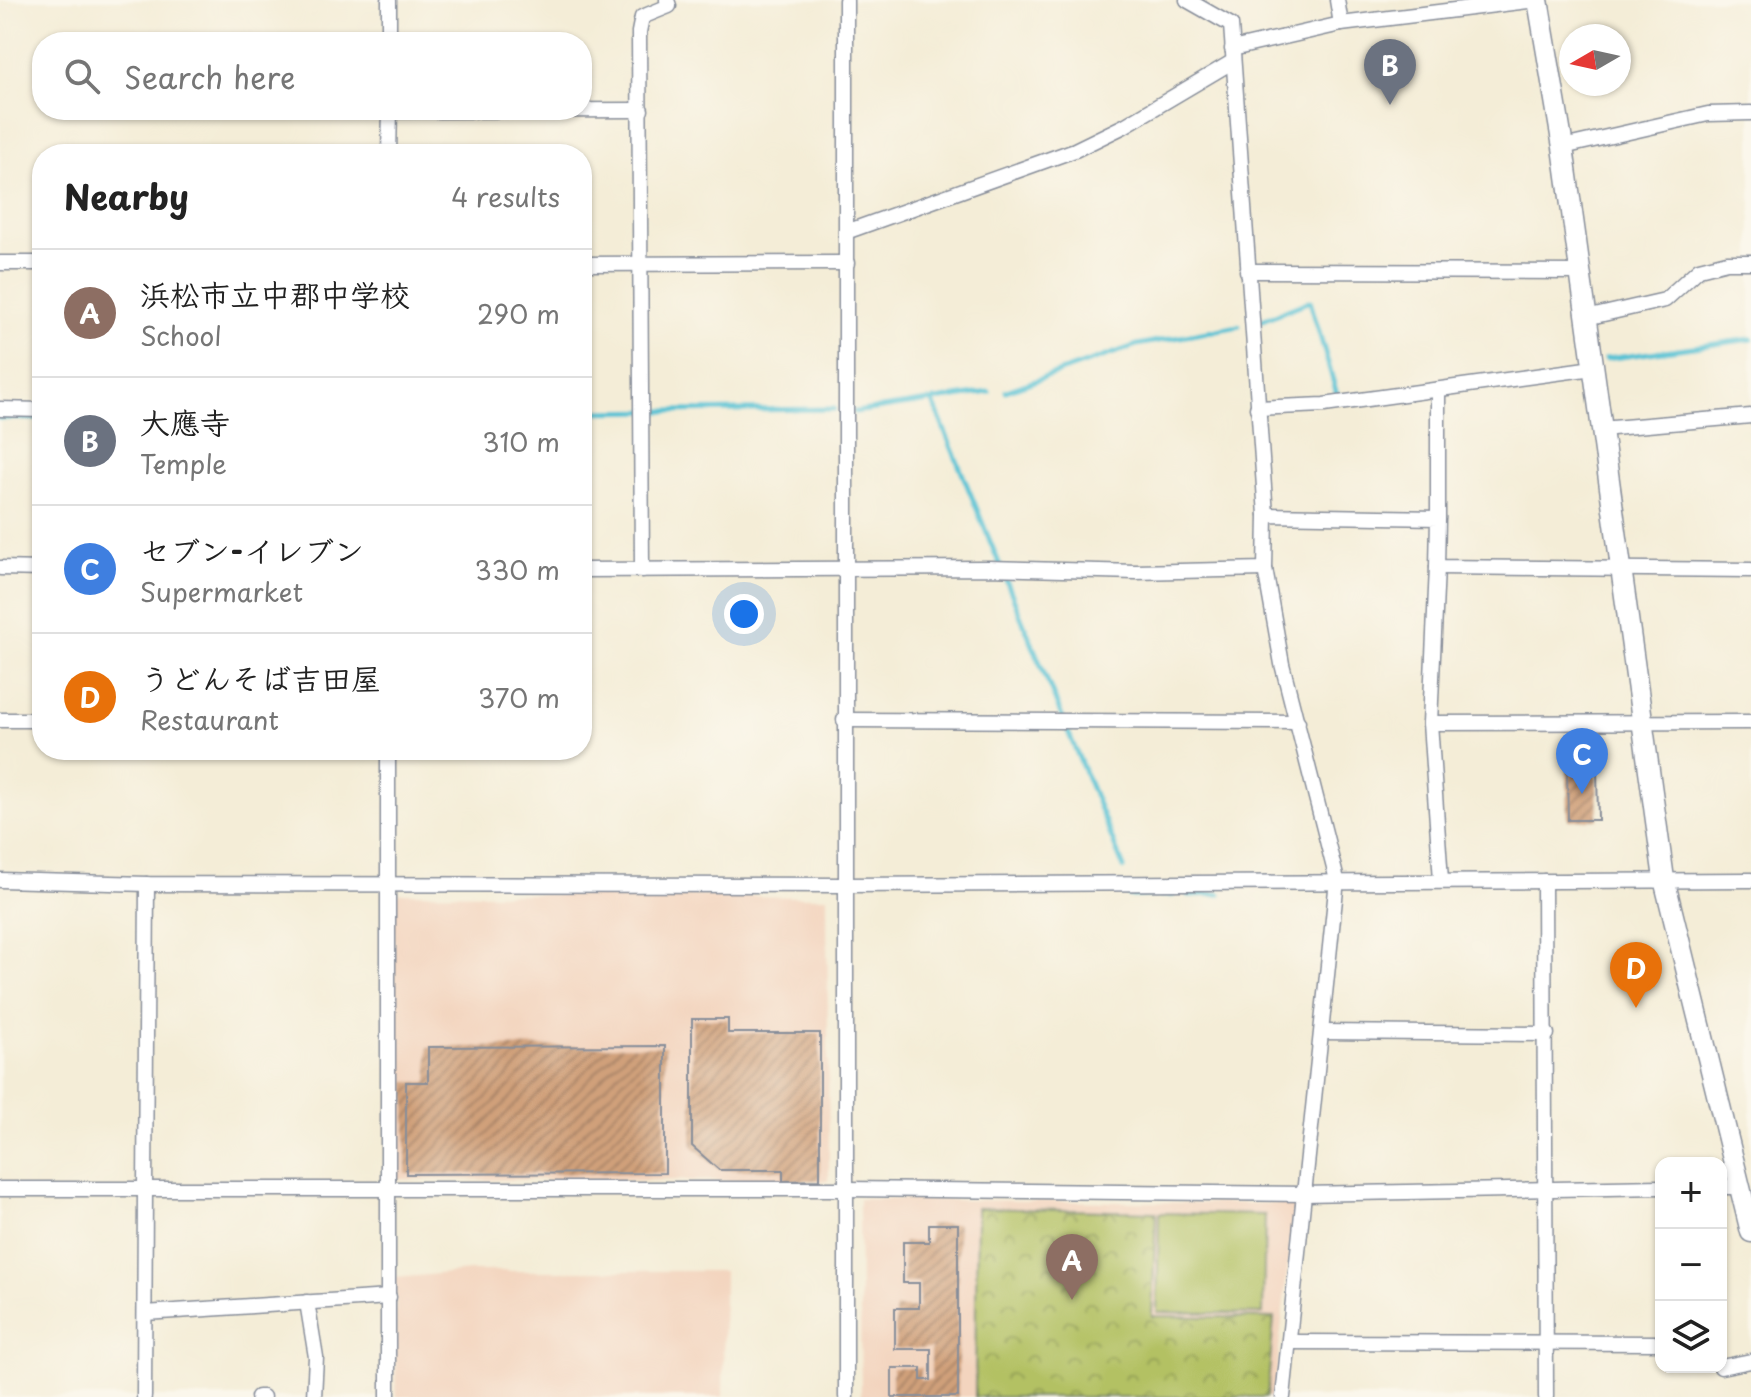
<!DOCTYPE html>
<html lang="en">
<head>
<meta charset="utf-8">
<style>
  :root { --surface:#fff; --page:#f6f6f6; --text:#222; --muted:#767676; --line:#e0e0e0; --accent:#b45309 }
  body { margin:0; font-family:"Playpen Sans","Klee One",sans-serif; background:var(--page); color:var(--text) }
  .controls { position:absolute; right:24px; bottom:24px; display:grid; overflow:hidden; border-radius:16px; box-shadow:0 2px 6px #0004 }
  .controls button { width:72px; height:72px; display:grid; place-items:center; padding:0; border:0; border-bottom:2px solid var(--line); background:var(--surface); color:var(--text); font:40px sans-serif }
  .compass { position:absolute; left:1559px; top:24px; width:72px; height:72px; border-radius:50%; background:var(--surface); box-shadow:0 2px 6px #0004; rotate:261deg }
  .you { position:absolute; left:744px; top:614px; width:28px; height:28px; margin:-20px; border:6px solid #fff; border-radius:50%; background:#1a73e8; box-shadow:0 0 0 12px #1a73e833 }
  .badge { display:grid; place-items:center; width:52px; height:52px; border-radius:50%; background:var(--accent); color:#fff; font-size:26px; font-weight:700 }
  .pin { position:absolute; translate:-50% -66px; filter:drop-shadow(0 2px 4px #0008) }
  .pin::after { content:''; position:absolute; top:42px; width:28px; height:24px; background:inherit; clip-path:polygon(0 0,100% 0,50% 100%) }
  .list { margin:0; padding:0; list-style:none }
  h2 { display:flex; justify-content:space-between; align-items:center; height:104px; margin:0; padding:0 32px; font-size:34px }
  h2 small { font-size:26px; font-weight:400; color:var(--muted) }
  .list li { display:grid; grid-template-columns:52px 1fr auto; gap:24px; align-items:center; box-sizing:border-box; height:128px; padding:0 32px; border-top:2px solid var(--line) }
  .list b { display:block; font-size:30px; white-space:nowrap }
  .list p { margin:0; font-size:26px; white-space:nowrap; color:var(--muted) }
  .list em { font-size:26px; font-style:normal; color:var(--muted) }
  .icon { flex:none; width:44px; height:44px; fill:none; stroke:currentColor; stroke-width:2; stroke-linecap:round; stroke-linejoin:round }
  .map { position:relative; flex:none; width:1751px; height:1397px; overflow:hidden }
  .search { position:absolute; background:var(--surface); box-shadow:0 2px 6px #0004; left:32px; top:32px; width:560px; height:88px; display:flex; align-items:center; gap:20px; box-sizing:border-box; padding:0 28px; border-radius:32px; color:var(--muted); font-size:30px }
  .panel { position:absolute; background:var(--surface); box-shadow:0 2px 6px #0004; left:32px; top:144px; width:560px; height:616px; border-radius:32px }
  .map>svg:first-child { display:block }
</style>
</head>
<body>
<div class="map">
<svg width="1751" height="1397" viewBox="0 0 1751 1397">
  <defs>
    <pattern id="park-crowns" width="20" height="18" patternUnits="userSpaceOnUse" patternTransform="scale(2)"><rect width="20" height="18" fill="#b3c163"/><path d="M2 6a3 3 0 1 1 6 0M12 15a3 3 0 1 1 6 0" fill="none" stroke="#919d55"/></pattern>
    <pattern id="building-hatch" width="6" height="6" patternUnits="userSpaceOnUse" patternTransform="scale(2)"><rect width="6" height="6" fill="#d0a07a"/><path d="M-1 1l2-2M0 6l6-6M5 7l2-2" fill="none" stroke="#a88367"/></pattern>
  </defs>
  <rect width="100%" height="100%" fill="#fbf7ec"/>
  <filter id="ink" filterUnits="userSpaceOnUse"><feTurbulence type="fractalNoise" baseFrequency=".0125" numOctaves="2"/><feDisplacementMap in="SourceGraphic" scale="16" xChannelSelector="R" yChannelSelector="G"/><feConvolveMatrix kernelMatrix="1 2 1 2 8 2 1 2 1" color-interpolation-filters="sRGB"/></filter>
  <filter id="wash" filterUnits="userSpaceOnUse"><feTurbulence type="fractalNoise" baseFrequency=".006" numOctaves="4" result="noise"/><feDisplacementMap in="SourceGraphic" scale="32" xChannelSelector="R" yChannelSelector="G"/><feGaussianBlur stdDeviation="1.8" result="paint"/><feColorMatrix in="noise" values="0 0 0 0 0 0 0 0 0 0 0 0 0 0 0 0 0 1.4 0 .05"/><feComposite in="paint" operator="in"/></filter>
  <g filter="url(#wash)">
    <rect width="100%" height="100%" fill="#f4edd7"/>
    <g fill="#f3d4be">
      <path d="M400 893 827 897 829 1181 396 1179 394 899Z"/>
      <path d="M859 1199 1294 1204 1274 1397H861Z"/>
      <path d="M470 1271H724L723 1397H396V1278Z"/>
    </g>
    <path fill="url(#park-crowns)" stroke="#677860" stroke-width="2" d="M977 1208 1156 1212 1152 1316 1274 1318 1267 1397H975Z"/>
    <path fill="#b3c163" stroke="#677860" stroke-width="2" d="M1159 1213 1265 1215 1263 1314 1157 1312Z"/>
    <g fill="none" stroke-linecap="round" stroke-linejoin="round">
      <g stroke="#58c2d4" stroke-width="5">
        <path d="M1257 322 1310 301 1338 398H1342"/>
        <path d="M1606 359 1751 339"/>
        <path d="M1006 391 1137 345 1239 326"/>
        <path d="M933 402 1124 868"/>
        <path d="M582 412 834 409"/>
        <path d="M855 412 989 392"/>
        <path d="M0 418 42 419"/>
        <path d="M1188 895 1220 894"/>
        <path d="M1129 896 1173 895"/>
      </g>
    </g>
    <g id="blocks">
      <g fill="url(#building-hatch)">
        <path d="M1567 768H1597L1598 820H1568Z"/>
        <path d="M692 1019H728V1033H820V1180L783 1181V1170H719L692 1146Z"/>
        <path d="M665 1046V1173L406 1174V1082H428V1047Z"/>
        <path d="M929 1224H958V1397H892V1368H921V1380H931V1349H895V1308H919V1283H903V1242H929Z"/>
      </g>
    </g>
  </g>
  <g filter="url(#ink)">
    <use href="#blocks" fill-opacity="0" stroke="#888e9a" stroke-width="2"/>
    <g fill="none" stroke-linecap="round" stroke-linejoin="round">
      <defs>
        <g id="street">
          <path d="M389 0V42"/>
          <path d="M846 0V1397"/>
          <path d="M1187 0 1231 25 1266 515"/>
          <path d="M1337 0 1341 24"/>
          <path d="M1232 49 1341 24 1536 0"/>
          <path d="M390 111 641 110"/>
          <path d="M1563 147 1708 114 1751 113"/>
          <path d="M389 154 390 110"/>
          <path d="M846 232 1075 150 1124 126 1232 62"/>
          <path d="M0 263H42"/>
          <path d="M582 264 847 263"/>
          <path d="M1247 271 1580 272"/>
          <path d="M1586 318 1665 300 1699 269 1727 262H1751"/>
          <path d="M1438 390V518"/>
          <path d="M1257 408 1324 405 1593 368"/>
          <path d="M0 409 42 410"/>
          <path d="M1601 429 1751 416"/>
          <path d="M1437 567 1430 723 1441 880"/>
          <path d="M0 568 42 569"/>
          <path d="M1265 569 1282 664 1337 880 1304 1194 1661 1187"/>
          <path d="M582 570 988 568 1136 572 1265 569 1266 515 1438 518 1437 567 1751 570"/>
          <path d="M642 570 639 32 642 17 669 6 667 0"/>
          <path d="M0 720H42"/>
          <path d="M844 720 1298 722"/>
          <path d="M1430 723 1751 722"/>
          <path d="M388 750V1397"/>
          <path d="M0 880 147 884 846 885 1751 880"/>
          <path d="M1544 881 1546 1397"/>
          <path d="M147 884 145 1189H847L1304 1194 1283 1397"/>
          <path d="M1322 1032 1547 1034"/>
          <path d="M1721 1187H1740"/>
          <path d="M0 1189H145L144 1397"/>
          <path d="M307 1302 316 1357 314 1397"/>
          <path d="M145 1313 389 1297"/>
          <path d="M1289 1342 1661 1343"/>
          <path d="M1721 1367 1751 1361"/>
          <path d="M258 1397H263"/>
        </g>
        <path id="secondary" d="M1538 0 1563 147 1664 879 1751 1232"/>
      </defs>
      <use href="#street" stroke="#888e9a" stroke-width="17"/>
      <use href="#secondary" stroke="#888e9a" stroke-width="23"/>
      <use href="#street" stroke="#fff" stroke-width="14"/>
      <use href="#secondary" stroke="#fff" stroke-width="20"/>
    </g>
  </g>
</svg>
<div class="controls">
<button>+</button>
<button>−</button>
<button><svg class="icon" aria-label="layers" viewBox="0 0 24 24"><path d="M12 4l9 5-9 5-9-5zM3 14l9 5 9-5"/></svg></button>
</div>
<svg class="compass" viewBox="-18 -18 36 36"><path d="M0-13l5 13h-10z" fill="#e53935"/><path d="M0 13l5-13h-10z" fill="#767676"/></svg>
<div class="you"></div>
<div class="pin badge" style="left:1072px;top:1300px;background:#8d6e63">A</div>
<div class="pin badge" style="left:1390px;top:105px;background:#6b7280">B</div>
<div class="pin badge" style="left:1582px;top:794px;background:#3f7fe0">C</div>
<div class="pin badge" style="left:1636px;top:1008px;background:#e8710a">D</div>
<div class="search"><svg class="icon" aria-label="search" viewBox="0 0 24 24"><circle cx="10" cy="10" r="6"/><path d="M15 15l6 6"/></svg>Search here</div>
<section class="panel">
<h2>Nearby<small>4 results</small></h2>
<ul class="list">
<li><span class="badge" style="background:#8d6e63">A</span><div><b>浜松市立中郡中学校</b><p>School</p></div><em>290 m</em></li>
<li><span class="badge" style="background:#6b7280">B</span><div><b>大應寺</b><p>Temple</p></div><em>310 m</em></li>
<li><span class="badge" style="background:#3f7fe0">C</span><div><b>セブン-イレブン</b><p>Supermarket</p></div><em>330 m</em></li>
<li><span class="badge" style="background:#e8710a">D</span><div><b>うどんそば吉田屋</b><p>Restaurant</p></div><em>370 m</em></li>
</ul>
</section>
</div>
</body>
</html>
